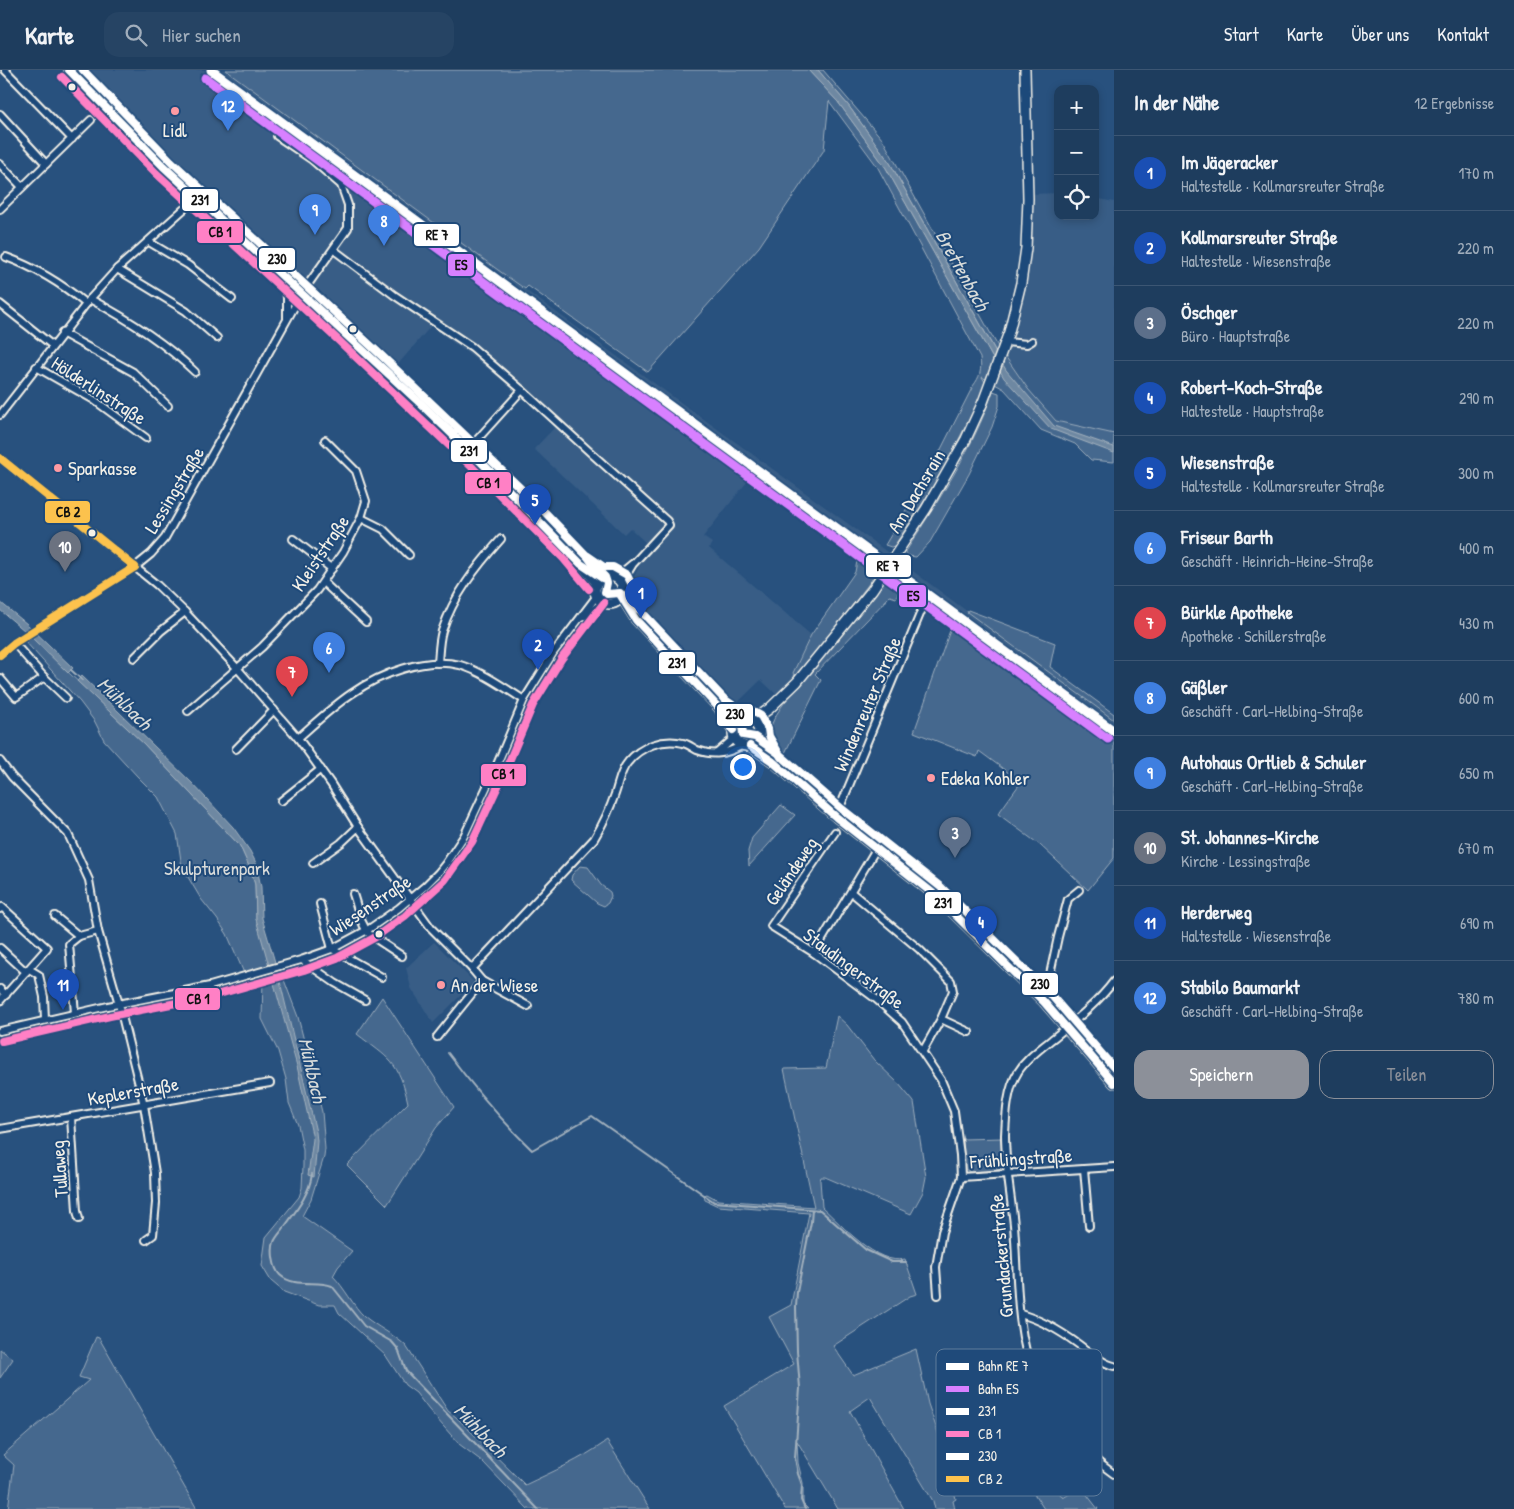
<!DOCTYPE html>
<html lang="de">
<head>
<meta charset="utf-8">
<style>
  :root { --surface:#1e3d5e; --page:#264464; --text:#f1f3f6; --muted:#a1aebc; --line:#3c5673; --accent:#8c9099 }
  body { margin:0; font-family:"Patrick Hand",sans-serif; background:var(--page); color:var(--text) }
  .controls { position:absolute; right:15px; top:15px; display:grid; overflow:hidden; border-radius:10px; box-shadow:0 2px 8px #0003 }
  .controls button { width:45px; height:45px; display:grid; place-items:center; padding:0; border:0; border-bottom:1px solid var(--line); background:var(--surface); color:var(--text); font:25px sans-serif }
  .you { position:absolute; left:742px; top:696px; width:18px; height:18px; margin:-12px; border:4px solid #fff; border-radius:50%; background:#1a73e8; box-shadow:0 0 0 8px #1a73e833 }
  .badge { display:grid; place-items:center; width:32px; height:32px; border-radius:50%; background:var(--accent); color:#fff; font-size:16px; font-weight:700 }
  .pin { position:absolute; translate:-50% -41px; filter:drop-shadow(0 1px 2px #0008) }
  .pin::after { content:''; position:absolute; top:26px; width:18px; height:15px; background:inherit; clip-path:polygon(0 0,100% 0,50% 100%) }
  .list { margin:0; padding:0; list-style:none }
  h2 { display:flex; justify-content:space-between; align-items:center; height:65px; margin:0; padding:0 20px; font-size:21px }
  h2 small { font-size:16px; font-weight:400; color:var(--muted) }
  .list li { display:grid; grid-template-columns:32px 1fr auto; gap:15px; align-items:center; box-sizing:border-box; height:75px; padding:0 20px; border-top:1px solid var(--line) }
  .list b { display:block; font-size:19px; white-space:nowrap }
  .list p { margin:0; font-size:16px; white-space:nowrap; color:var(--muted) }
  .list em { font-size:16px; font-style:normal; color:var(--muted) }
  .actions { display:flex; gap:10px; padding:15px 20px }
  .actions a { flex:1; padding:11px 0; border:1px solid var(--accent); border-radius:15px; text-align:center; font-size:18px; color:var(--accent) }
  .actions .main { background:var(--accent); color:#fff }
  .icon { flex:none; width:28px; height:28px; fill:none; stroke:currentColor; stroke-width:2; stroke-linecap:round; stroke-linejoin:round }
  .map { position:relative; flex:none; width:1114px; height:1439px; overflow:hidden }
  header { display:flex; align-items:center; gap:30px; box-sizing:border-box; height:70px; padding:0 25px; background:var(--surface); border-bottom:1px solid var(--line) }
  header strong { font-size:24px }
  nav { display:flex; gap:28px; margin-inline-start:auto; font-size:18px }
  .search { width:350px; height:45px; background:var(--page); display:flex; align-items:center; gap:12px; box-sizing:border-box; padding:0 18px; border-radius:15px; color:var(--muted); font-size:19px }
  main { display:flex }
  aside { flex:1; background:var(--surface) }
  .map>svg:first-child { display:block }
</style>
</head>
<body>
<header>
<strong>Karte</strong>
<div class="search"><svg class="icon" aria-label="search" viewBox="0 0 24 24"><circle cx="10" cy="10" r="6"/><path d="M15 15l6 6"/></svg>Hier suchen</div>
<nav><a>Start</a><a>Karte</a><a>Über uns</a><a>Kontakt</a></nav>
</header>
<main>
<div class="map">
<svg width="1114" height="1439" viewBox="0 0 1114 1439">
  <rect width="100%" height="100%" fill="#28517e"/>
  <filter id="ink" filterUnits="userSpaceOnUse"><feTurbulence type="fractalNoise" baseFrequency=".02" numOctaves="2"/><feDisplacementMap in="SourceGraphic" scale="10" xChannelSelector="R" yChannelSelector="G"/><feConvolveMatrix kernelMatrix="1 2 1 2 8 2 1 2 1" color-interpolation-filters="sRGB"/></filter>
  <g filter="url(#ink)">
    <g fill="#375d86">
      <path d="M81 0H226L498 200 883 479 1114 650V666L542 245 283 57 282 60 642 325 690 358 751 407 703 467 712 473 709 478 811 565 793 602 795 607 778 626 761 610 733 637 728 635 648 552 639 540 632 521 634 507 641 492 654 479 649 476 630 458 624 464 534 379 556 356 490 300 431 256 394 299 308 216 220 142 165 91Z"/>
      <path d="M1058 123V146H1095V128L1114 132V364L1056 351 1028 319 1003 283 1010 264 1030 124Z"/>
      <path d="M434 872 474 912 433 953 411 918 406 898Z"/>
    </g>
    <g fill="#45688e" stroke="#9cacbb">
      <path d="M226 0H808L838 32 886 98 996 294 999 287 890 93 848 35 818 0H823L883 70 1001 282 1003 283 1028 319 1056 351 1114 364V392L1091 390 1075 374 1041 360 1004 319 982 307 985 312V318L938 410 894 476 891 477 885 475 934 393 973 316C980 307 982 300 980 288L877 96 829 31 824 80 759 177 648 302 528 216 525 219 498 200Z"/>
      <path d="M284 57 883 495 826 570 795 607 793 603 811 565 855 502 857 491 851 482 690 358 642 325 281 60Z"/>
      <path d="M993 321 999 323V336L992 357 969 404 930 472 916 487 909 486 905 483C937 432 973 380 993 321Z"/>
      <path d="M890 500 1114 666V788L1088 820 1040 775 998 744 1021 712 979 681 977 687 914 662 953 552 902 515 896 528 890 526 815 604 821 610 784 685C778 678 769 669 771 658 773 639 821 590 835 573 854 550 873 525 890 500Z"/>
      <path d="M968 540 1055 573 1050 597 1114 644V650L967 542Z"/>
      <path d="M29 565 144 674 240 776 252 803 255 815 256 849 270 894 268 896 244 903 227 864 217 849 201 829 182 797 177 764 158 727 137 706 104 670 95 652 80 632 24 570Z"/>
      <path d="M781 735 795 745 749 796 748 781 752 768Z"/>
      <path d="M580 796 588 797 601 815 610 822 611 826 608 833 604 836 597 833 571 810 572 805Z"/>
      <path d="M281 902 298 947 322 1042 325 1079 324 1087 311 1129 302 1146 352 1181 338 1197 333 1206C344 1217 354 1237 364 1246 377 1257 393 1264 406 1276L448 1341 456 1347 525 1415C554 1401 580 1390 607 1371L650 1439H528L483 1392 459 1374 429 1340 416 1323 405 1315 386 1286 339 1243 335 1235H319L284 1222 271 1211 262 1196 266 1167 299 1127 302 1118 303 1096V1080L298 1055 289 1033 286 1009 278 981 262 949 263 909 273 904Z"/>
      <path d="M382 927 454 1037 436 1058 387 1135 347 1095 408 1033C399 991 389 989 357 964Z"/>
      <path d="M837 946 847 955 874 990 898 1013 914 1032 926 1107 923 1122 911 1144 825 1107H821L820 1110 822 1137C842 1155 877 1196 905 1189L917 1224 910 1226 833 1276 853 1305 916 1279 928 1334 945 1383 956 1429 953 1431 955 1439H935L933 1431 870 1327 850 1341 904 1439H838L797 1371 798 1393 803 1413V1434L808 1439H785L724 1336 794 1294 769 1247 791 1235 809 1143 718 1136 705 1130 704 1125 707 1124 718 1130 814 1137 784 999 826 998Z"/>
      <path d="M1002 1068 1003 1096 999 1100 971 1103 965 1099 963 1069Z"/>
      <path d="M96 1267 99 1268 197 1439H8L14 1395 3 1385 89 1310 79 1307Z"/>
      <path d="M0 1279 13 1289 0 1308Z"/>
      <path d="M1041 1395 1063 1428 1081 1417 1098 1439H1044L1022 1405Z"/>
    </g>
    <g fill="#6e88a2" stroke="#a4b2be">
      <path d="M808 0H818L848 35 890 93 1006 300 1054 356 1114 377V383L1051 359 1004 308 886 98 838 32Z"/>
      <path d="M0 532 27 554 73 598 68 603 25 561 0 540Z"/>
      <path d="M82 606 192 713 233 757 250 781 256 793 261 817 262 848 277 899 316 1062 317 1071 314 1107 308 1105 313 1069 297 996 256 849 255 815 252 803 240 776 144 674 77 611Z"/>
    </g>
    <g fill="none" stroke-linecap="round" stroke-linejoin="round">
      <g stroke="#a4b2be" stroke-width="2">
        <path d="M71 600 82 610"/>
        <path d="M448 983C474 1018 501 1050 532 1080L592 1046 714 1132 820 1140 866 1180 892 1192H906"/>
        <path d="M312 1104C309 1126 295 1142 283 1159 280 1163 276 1167 274 1172 271 1180 273 1198 280 1205 294 1218 317 1210 332 1216L364 1256 392 1272 398 1279 406 1301 538 1439"/>
        <path d="M805 1439 801 1430 802 1415 798 1404 795 1388 800 1318 797 1281 796 1237 797 1222 811 1152 812 1140"/>
      </g>
      <defs>
        <g id="street">
          <path d="M5 0 72 69"/>
          <path d="M0 44 46 94"/>
          <path d="M0 94 22 117"/>
          <path d="M0 139 91 50"/>
          <path d="M149 172 188 195 232 229"/>
          <path d="M334 180 394 225 472 277 522 320 591 383 667 451 669 455 633 494 621 514"/>
          <path d="M6 187C36 198 61 213 86 234"/>
          <path d="M117 199 186 241 217 268"/>
          <path d="M284 207 287 228V248"/>
          <path d="M90 229C128 249 164 272 195 302"/>
          <path d="M0 234 53 276"/>
          <path d="M62 263 133 302 168 336"/>
          <path d="M1006 272 1027 274 1032 271"/>
          <path d="M36 297 94 330 146 368"/>
          <path d="M0 345 90 229 117 199 184 139"/>
          <path d="M475 372 522 320"/>
          <path d="M0 388 157 515 185 542 237 598 298 668 331 714 358 757 431 858 472 899 482 911 528 936"/>
          <path d="M361 448 383 459 409 485"/>
          <path d="M293 469 332 499"/>
          <path d="M615 508 632 494"/>
          <path d="M323 512 366 552"/>
          <path d="M584 546 602 533"/>
          <path d="M0 585 14 573 135 497 151 484 165 468 302 223 348 158V135L341 115 311 89 277 66"/>
          <path d="M134 588 161 561 185 542"/>
          <path d="M438 593C439 582 439 571 442 561 454 525 476 497 501 469"/>
          <path d="M44 607 66 628"/>
          <path d="M0 608 16 627 44 607 14 573"/>
          <path d="M188 641 262 577 317 520 343 482 361 448 366 431 356 401 325 370"/>
          <path d="M298 668C315 653 332 637 351 624 381 603 424 587 460 595 481 601 505 618 524 630"/>
          <path d="M236 679 274 640"/>
          <path d="M717 683 733 669"/>
          <path d="M0 691 12 707 68 764 89 810 98 861 119 934 144 1035 155 1103 156 1133 153 1165 146 1170"/>
          <path d="M281 731 321 699"/>
          <path d="M836 747 925 532"/>
          <path d="M835 762 771 856 814 883 876 929 902 952 941 1010 954 1041 960 1085 961 1107 942 1162 936 1197 938 1225"/>
          <path d="M313 793 341 773 358 757"/>
          <path d="M851 822 919 879 951 911 953 921 941 949 923 981"/>
          <path d="M353 824C358 838 360 854 370 865L402 886"/>
          <path d="M320 834 332 879 382 907"/>
          <path d="M0 839 2 837 47 878 0 931"/>
          <path d="M55 846 79 866"/>
          <path d="M0 878 26 902"/>
          <path d="M814 883 876 779"/>
          <path d="M302 890 335 913 365 930"/>
          <path d="M29 899 39 905 44 927 45 950"/>
          <path d="M472 899 594 769C603 754 610 739 615 724 619 713 620 701 628 692 641 676 663 668 683 673 688 674 693 678 697 680 713 686 726 684 741 676"/>
          <path d="M1114 911C1097 934 1073 952 1051 970 1039 980 1026 989 1018 1002 1007 1019 1006 1045 1005 1065 1005 1095 1011 1125 1014 1155 1018 1203 1015 1261 1034 1305 1051 1346 1078 1379 1114 1404"/>
          <path d="M0 919 6 925"/>
          <path d="M1044 932 1058 867 1068 829 1079 820"/>
          <path d="M75 943 69 874 79 866 98 861"/>
          <path d="M941 949 969 962"/>
          <path d="M0 961 108 936 210 916 301 890 332 879 369 859 399 838 425 816 438 803 446 793 464 766 496 697 524 630 554 582 596 527"/>
          <path d="M437 967 482 911"/>
          <path d="M71 1047 77 1141 79 1149"/>
          <path d="M0 1059 270 1013"/>
          <path d="M1084 1099 1089 1156"/>
          <path d="M961 1107 1114 1097"/>
          <path d="M1020 1244C1042 1250 1059 1260 1078 1274 1089 1282 1101 1293 1114 1296"/>
        </g>
        <g id="secondary">
          <path d="M69 0 163 96 345 263 480 391 570 481 597 513"/>
          <circle cx="609" cy="520" r="14"/>
          <path d="M621 526 636 550 719 638 733 660"/>
          <path d="M719 638 740 651"/>
          <circle cx="746" cy="663" r="13"/>
          <path d="M752 651 769 639 797 612 872 520 926 439 966 369 983 332 1009 262 1021 213 1026 178 1028 129 1025 0"/>
          <path d="M758 669 766 679 772 691"/>
          <path d="M750 676 772 691 836 747 935 825 1044 932 1114 1013"/>
        </g>
      </defs>
      <use href="#street" stroke="#f4f1e8" stroke-width="10"/>
      <use href="#secondary" stroke="#f4f1e8" stroke-width="12"/>
      <use href="#street" stroke="#1f4a7a" stroke-width="6"/>
      <use href="#secondary" stroke="#1f4a7a" stroke-width="9"/>
      <defs>
        <g id="bus-1">
          <path d="M69 0 163 96 419 332 480 391 581 494 602 508"/>
          <path d="M621 526 636 550 719 638 733 660"/>
          <path d="M750 676 772 691 836 747 935 825 1044 932 1114 1013"/>
        </g>
        <g id="bus-2">
          <path d="M62 7 156 103 338 270 473 398 563 488 589 519"/>
          <path d="M2 971 110 946 212 926 304 900 337 888 374 868 405 846 445 810 472 772 505 701 533 635 562 588 604 533"/>
        </g>
        <g id="bus-3">
          <path d="M83 0 171 91 382 286 538 435 588 487 597 499 605 507 607 513 605 522 607 524 620 523 629 533 638 539"/>
          <path d="M588 486 604 497H613L627 505 632 515 631 524 641 541 727 632 742 655 743 665 755 667 778 683 842 739 942 818 1051 925 1114 998"/>
          <path d="M724 629 742 641 751 640 761 646 768 659 769 666 781 687"/>
        </g>
        <g id="bus-4">
          <path d="M0 388 135 497"/>
          <path d="M0 585 14 573 135 497"/>
        </g>
      </defs>
      <use href="#bus-1" stroke="#1f4a7a" stroke-width="11"/>
      <use href="#bus-2" stroke="#1f4a7a" stroke-width="11"/>
      <use href="#bus-3" stroke="#1f4a7a" stroke-width="11"/>
      <use href="#bus-4" stroke="#1f4a7a" stroke-width="11"/>
      <use href="#bus-1" stroke="#fff" stroke-width="8"/>
      <use href="#bus-2" stroke="#ff80c5" stroke-width="8"/>
      <use href="#bus-3" stroke="#fff" stroke-width="8"/>
      <use href="#bus-4" stroke="#fcc24d" stroke-width="8"/>
      <defs>
        <path id="rail-1" d="M211 0 1114 661"/>
        <path id="rail-2" d="M205 8 1108 669"/>
      </defs>
      <use href="#rail-1" stroke="#1f4a7a" stroke-width="12"/>
      <use href="#rail-2" stroke="#1f4a7a" stroke-width="12"/>
      <use href="#rail-1" stroke="#fff" stroke-width="9"/>
      <use href="#rail-2" stroke="#d880ff" stroke-width="9"/>
    </g>
  </g>
  <g fill="#f4f1e8" stroke="#1f4a7a" stroke-width="2">
    <circle cx="72" cy="17" r="4.5"/>
    <circle cx="353" cy="259" r="4.5"/>
    <circle cx="92" cy="463" r="4.5"/>
    <circle cx="379" cy="864" r="4.5"/>
  </g>
  <g fill="#ff9aa2" stroke="#1f4a7a" stroke-width="2">
    <circle cx="175" cy="41" r="5"/>
    <circle cx="58" cy="398" r="5"/>
    <circle cx="931" cy="708" r="5"/>
    <circle cx="441" cy="915" r="5"/>
  </g>
  <g text-anchor="middle" dominant-baseline="central" stroke-width="4" stroke-linejoin="round" paint-order="stroke">
    <g font-size="19" fill="#f4f1e8" stroke="#1f4a7a" text-anchor="start">
      <text x="175" y="60" text-anchor="middle">Lidl</text>
      <text x="68" y="398">Sparkasse</text>
      <text x="941" y="708">Edeka Kohler</text>
      <text x="451" y="915">An der Wiese</text>
    </g>
    <g font-size="19" fill="#f4f1e8" stroke="#1f4a7a">
      <text transform="translate(99 320) rotate(33)">Hölderlinstraße</text>
      <text transform="translate(174 420) rotate(-59)">Lessingstraße</text>
      <text transform="translate(916 421) rotate(-59)">Am Dachsrain</text>
      <text transform="translate(320 483) rotate(-56)">Kleiststraße</text>
      <text transform="translate(867 634) rotate(-67)">Windenreuter Straße</text>
      <text transform="translate(791 801) rotate(-56)">Geländeweg</text>
      <text transform="translate(370 835) rotate(-34)">Wiesenstraße</text>
      <text transform="translate(854 898) rotate(37)">Staudingerstraße</text>
      <text transform="translate(133 1021) rotate(-10)">Keplerstraße</text>
      <text transform="translate(1021 1088) rotate(-4)">Frühlingstraße</text>
      <text transform="translate(59 1099) rotate(-94)">Tullaweg</text>
      <text transform="translate(1001 1186) rotate(-95)">Grundackerstraße</text>
    </g>
    <g font-size="19" fill="#dadcda" stroke="#1f4a7a">
      <text x="217" y="798">Skulpturenpark</text>
    </g>
    <g font-size="20" font-style="italic" fill="#d9dcda" stroke="#1f4a7a">
      <text transform="translate(963 200) rotate(61)">Brettenbach</text>
      <text transform="translate(125 633) rotate(44)">Mühlbach</text>
      <text transform="translate(313 1000) rotate(77)">Mühlbach</text>
      <text transform="translate(481 1360) rotate(46)">Mühlbach</text>
    </g>
  </g>
  <rect x="936" y="1279" width="166" height="147" rx="8" fill="#1f4a7a" stroke="#5f7c9b" stroke-width="1"/>
  <rect x="946" y="1293" width="23" height="7" fill="#fff"/>
  <rect x="946" y="1316" width="23" height="6" fill="#d880ff"/>
  <rect x="946" y="1338" width="23" height="7" fill="#fff"/>
  <rect x="946" y="1361" width="23" height="6" fill="#ff80c5"/>
  <rect x="946" y="1383" width="23" height="7" fill="#fff"/>
  <rect x="946" y="1406" width="23" height="6" fill="#fcc24d"/>
  <g font-size="14" fill="#f4f1e8">
    <text x="978" y="1301">Bahn RE 7</text>
    <text x="978" y="1324">Bahn ES</text>
    <text x="978" y="1346">231</text>
    <text x="978" y="1369">CB 1</text>
    <text x="978" y="1391">230</text>
    <text x="978" y="1414">CB 2</text>
  </g>
  <g stroke="#1f4a7a" stroke-width="2">
    <rect x="181" y="118" width="38" height="24" rx="5" fill="#fff"/>
    <rect x="196" y="150" width="48" height="24" rx="5" fill="#ff80c5"/>
    <rect x="413" y="153" width="47" height="24" rx="5" fill="#fff"/>
    <rect x="258" y="177" width="38" height="24" rx="5" fill="#fff"/>
    <rect x="447" y="183" width="28" height="24" rx="5" fill="#d880ff"/>
    <rect x="450" y="369" width="38" height="24" rx="5" fill="#fff"/>
    <rect x="464" y="401" width="48" height="24" rx="5" fill="#ff80c5"/>
    <rect x="44" y="430" width="47" height="24" rx="5" fill="#fcc24d"/>
    <rect x="865" y="484" width="47" height="24" rx="5" fill="#fff"/>
    <rect x="898" y="514" width="29" height="24" rx="5" fill="#d880ff"/>
    <rect x="658" y="581" width="38" height="24" rx="5" fill="#fff"/>
    <rect x="716" y="633" width="38" height="24" rx="5" fill="#fff"/>
    <rect x="480" y="693" width="47" height="24" rx="5" fill="#ff80c5"/>
    <rect x="924" y="821" width="38" height="24" rx="5" fill="#fff"/>
    <rect x="1021" y="902" width="38" height="24" rx="5" fill="#fff"/>
    <rect x="174" y="917" width="47" height="24" rx="5" fill="#ff80c5"/>
  </g>
  <g font-size="14" text-anchor="middle" font-weight="bold" fill="#111">
    <text x="200" y="135">231</text>
    <text x="220" y="167">CB 1</text>
    <text x="437" y="170">RE 7</text>
    <text x="277" y="194">230</text>
    <text x="461" y="200">ES</text>
    <text x="469" y="386">231</text>
    <text x="488" y="418">CB 1</text>
    <text x="68" y="447">CB 2</text>
    <text x="888" y="501">RE 7</text>
    <text x="913" y="531">ES</text>
    <text x="677" y="598">231</text>
    <text x="735" y="649">230</text>
    <text x="503" y="709">CB 1</text>
    <text x="943" y="838">231</text>
    <text x="1040" y="919">230</text>
    <text x="198" y="934">CB 1</text>
  </g>
</svg>
<div class="controls">
<button>+</button>
<button>−</button>
<button><svg class="icon" aria-label="locate" viewBox="0 0 24 24"><circle cx="12" cy="12" r="6"/><path d="M12 2v4M12 18v4M2 12h4M18 12h4"/></svg></button>
</div>
<div class="you"></div>
<div class="pin badge" style="left:641px;top:548px;background:#1a4fb4">1</div>
<div class="pin badge" style="left:538px;top:600px;background:#1a4fb4">2</div>
<div class="pin badge" style="left:955px;top:788px;background:#5c6f8a">3</div>
<div class="pin badge" style="left:981px;top:877px;background:#1a4fb4">4</div>
<div class="pin badge" style="left:535px;top:455px;background:#1a4fb4">5</div>
<div class="pin badge" style="left:329px;top:603px;background:#3f7fe0">6</div>
<div class="pin badge" style="left:292px;top:627px;background:#e0444e">7</div>
<div class="pin badge" style="left:384px;top:176px;background:#3f7fe0">8</div>
<div class="pin badge" style="left:315px;top:165px;background:#3f7fe0">9</div>
<div class="pin badge" style="left:65px;top:502px;background:#6b7280">10</div>
<div class="pin badge" style="left:63px;top:940px;background:#1a4fb4">11</div>
<div class="pin badge" style="left:228px;top:61px;background:#3f7fe0">12</div>
</div>
<aside>
<h2>In der Nähe<small>12 Ergebnisse</small></h2>
<ul class="list">
<li><span class="badge" style="background:#1a4fb4">1</span><div><b>Im Jägeracker</b><p>Haltestelle · Kollmarsreuter Straße</p></div><em>170 m</em></li>
<li><span class="badge" style="background:#1a4fb4">2</span><div><b>Kollmarsreuter Straße</b><p>Haltestelle · Wiesenstraße</p></div><em>220 m</em></li>
<li><span class="badge" style="background:#5c6f8a">3</span><div><b>Öschger</b><p>Büro · Hauptstraße</p></div><em>220 m</em></li>
<li><span class="badge" style="background:#1a4fb4">4</span><div><b>Robert-Koch-Straße</b><p>Haltestelle · Hauptstraße</p></div><em>290 m</em></li>
<li><span class="badge" style="background:#1a4fb4">5</span><div><b>Wiesenstraße</b><p>Haltestelle · Kollmarsreuter Straße</p></div><em>300 m</em></li>
<li><span class="badge" style="background:#3f7fe0">6</span><div><b>Friseur Barth</b><p>Geschäft · Heinrich-Heine-Straße</p></div><em>400 m</em></li>
<li><span class="badge" style="background:#e0444e">7</span><div><b>Bürkle Apotheke</b><p>Apotheke · Schillerstraße</p></div><em>430 m</em></li>
<li><span class="badge" style="background:#3f7fe0">8</span><div><b>Gäßler</b><p>Geschäft · Carl-Helbing-Straße</p></div><em>600 m</em></li>
<li><span class="badge" style="background:#3f7fe0">9</span><div><b>Autohaus Ortlieb &amp; Schuler</b><p>Geschäft · Carl-Helbing-Straße</p></div><em>650 m</em></li>
<li><span class="badge" style="background:#6b7280">10</span><div><b>St. Johannes-Kirche</b><p>Kirche · Lessingstraße</p></div><em>670 m</em></li>
<li><span class="badge" style="background:#1a4fb4">11</span><div><b>Herderweg</b><p>Haltestelle · Wiesenstraße</p></div><em>690 m</em></li>
<li><span class="badge" style="background:#3f7fe0">12</span><div><b>Stabilo Baumarkt</b><p>Geschäft · Carl-Helbing-Straße</p></div><em>780 m</em></li>
</ul>
<div class="actions"><a class="main">Speichern</a><a>Teilen</a></div>
</aside>
</main>
</body>
</html>
